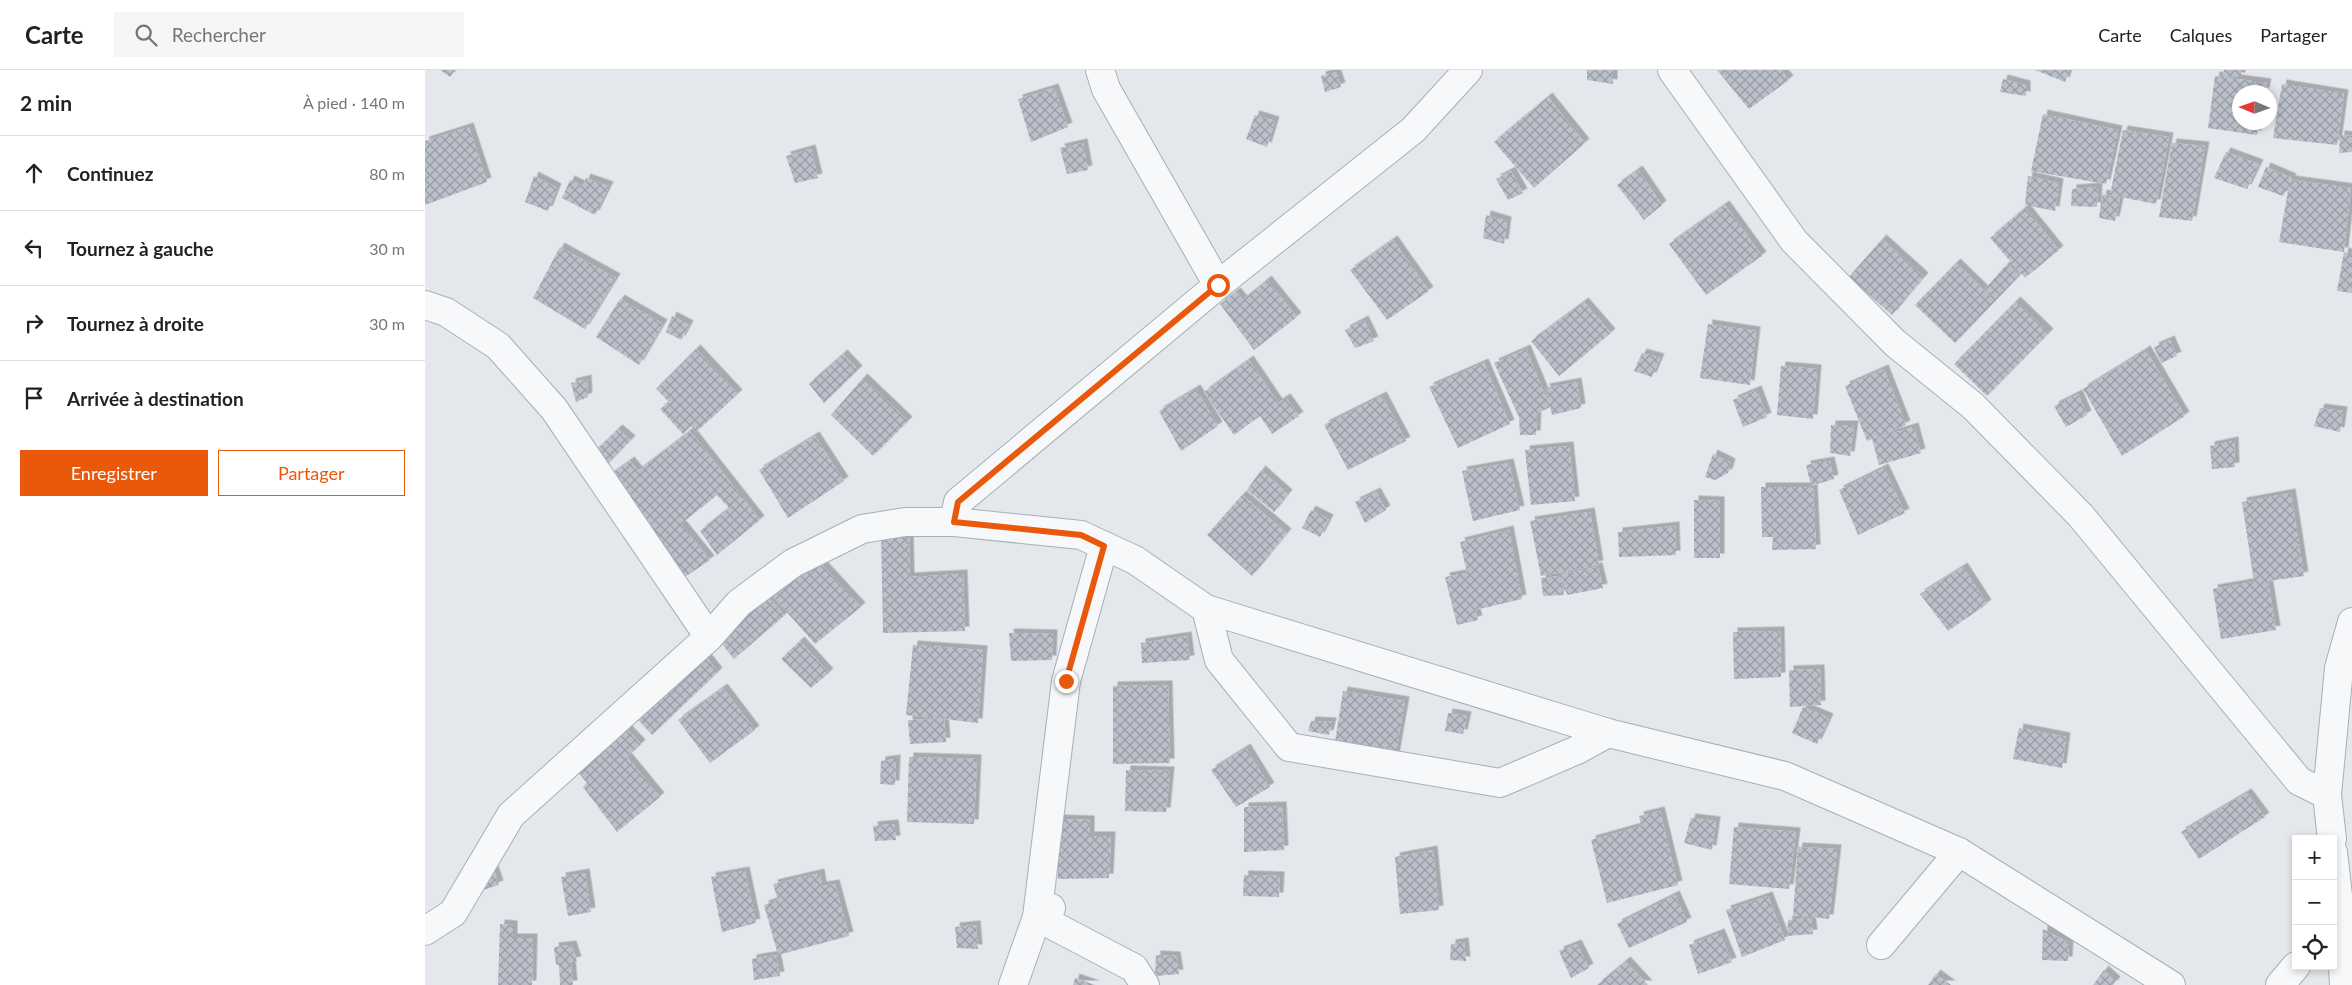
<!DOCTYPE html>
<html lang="fr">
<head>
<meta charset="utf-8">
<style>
  :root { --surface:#fff; --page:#f6f6f6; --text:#222; --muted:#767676; --line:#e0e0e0; --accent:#ea580c }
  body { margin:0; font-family:Lato,sans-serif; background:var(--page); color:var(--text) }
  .controls { position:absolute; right:15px; bottom:15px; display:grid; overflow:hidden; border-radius:0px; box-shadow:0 2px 8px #0003 }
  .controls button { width:45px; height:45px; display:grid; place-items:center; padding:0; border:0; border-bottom:1px solid var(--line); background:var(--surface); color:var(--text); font:25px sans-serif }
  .compass { position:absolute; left:1807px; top:15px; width:45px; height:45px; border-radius:50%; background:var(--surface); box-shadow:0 2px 8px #0003; rotate:272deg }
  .stop { position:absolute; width:15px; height:15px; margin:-11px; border:4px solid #ea580c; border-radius:50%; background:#fff }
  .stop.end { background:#ea580c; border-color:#fff; box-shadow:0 1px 5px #0008 }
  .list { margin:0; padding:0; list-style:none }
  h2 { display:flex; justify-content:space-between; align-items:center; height:65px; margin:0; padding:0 20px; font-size:21px }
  h2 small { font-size:16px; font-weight:400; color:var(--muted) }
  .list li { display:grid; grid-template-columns:32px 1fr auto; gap:15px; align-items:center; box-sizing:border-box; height:75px; padding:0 20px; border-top:1px solid var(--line) }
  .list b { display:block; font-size:19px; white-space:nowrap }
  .list em { font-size:16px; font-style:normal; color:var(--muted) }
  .actions { display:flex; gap:10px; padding:15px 20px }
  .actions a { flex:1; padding:11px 0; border:1px solid var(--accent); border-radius:0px; text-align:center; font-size:18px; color:var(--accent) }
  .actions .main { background:var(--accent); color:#fff }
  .icon { flex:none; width:28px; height:28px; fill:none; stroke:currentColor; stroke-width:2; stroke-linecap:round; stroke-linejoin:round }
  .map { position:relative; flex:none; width:1927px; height:915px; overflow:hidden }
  header { display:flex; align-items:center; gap:30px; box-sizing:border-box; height:70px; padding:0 25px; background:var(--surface); border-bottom:1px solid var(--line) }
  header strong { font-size:24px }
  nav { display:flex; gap:28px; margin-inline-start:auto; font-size:18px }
  .search { width:350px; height:45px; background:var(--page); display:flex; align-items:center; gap:12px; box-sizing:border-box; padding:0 18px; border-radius:0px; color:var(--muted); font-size:19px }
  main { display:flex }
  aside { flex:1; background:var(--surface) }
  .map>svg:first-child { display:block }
</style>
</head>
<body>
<header>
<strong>Carte</strong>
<div class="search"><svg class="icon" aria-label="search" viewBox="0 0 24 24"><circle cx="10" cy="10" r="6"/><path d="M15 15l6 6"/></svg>Rechercher</div>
<nav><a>Carte</a><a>Calques</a><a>Partager</a></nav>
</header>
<main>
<aside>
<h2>2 min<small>À pied · 140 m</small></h2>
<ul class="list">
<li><svg class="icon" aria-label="ahead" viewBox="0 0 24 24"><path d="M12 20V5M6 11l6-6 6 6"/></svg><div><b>Continuez</b></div><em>80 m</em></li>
<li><svg class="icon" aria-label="left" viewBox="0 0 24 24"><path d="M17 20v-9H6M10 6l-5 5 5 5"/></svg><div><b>Tournez à gauche</b></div><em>30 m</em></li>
<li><svg class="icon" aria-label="right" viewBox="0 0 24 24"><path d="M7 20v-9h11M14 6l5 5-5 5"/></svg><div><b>Tournez à droite</b></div><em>30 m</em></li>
<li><svg class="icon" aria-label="arrive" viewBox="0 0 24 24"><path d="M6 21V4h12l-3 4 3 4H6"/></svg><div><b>Arrivée à destination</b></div></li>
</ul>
<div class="actions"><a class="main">Enregistrer</a><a>Partager</a></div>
</aside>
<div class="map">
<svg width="1927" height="915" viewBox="0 0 1927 915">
  <defs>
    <pattern id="building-cross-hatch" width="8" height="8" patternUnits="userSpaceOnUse" patternTransform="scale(1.25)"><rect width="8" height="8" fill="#bbc0ca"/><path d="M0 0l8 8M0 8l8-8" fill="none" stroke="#989da6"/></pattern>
    <filter id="shadow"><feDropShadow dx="4.5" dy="-4.5" stdDeviation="0" flood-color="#0004"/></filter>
  </defs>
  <rect width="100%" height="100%" fill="#e4e7ec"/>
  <g fill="url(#building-cross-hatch)" filter="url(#shadow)">
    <path d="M15 0H30L25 7Z"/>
    <path d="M1162 0H1188V14L1162 10Z"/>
    <path d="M1292 0H1356L1364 10 1324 39Z"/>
    <path d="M1610 0H1644L1640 12Z"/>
    <path d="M1799 0H1816V7L1798 6Z"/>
    <path d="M911 2 916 17 900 22 896 6Z"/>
    <path d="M1790 6 1842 13 1840 22H1814V52H1834L1832 65 1783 58Z"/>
    <path d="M1578 9 1601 15V26L1575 22Z"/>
    <path d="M1857 14 1919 24 1912 75 1848 68Z"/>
    <path d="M629 18 643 57 606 72 593 29Z"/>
    <path d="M1123 27 1160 73 1109 118 1069 72Z"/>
    <path d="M1618 44 1693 60 1681 114 1606 101Z"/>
    <path d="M830 45 850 51 842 77 821 69Z"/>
    <path d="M44 57 62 112 0 135V71Z"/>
    <path d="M1698 60 1744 67 1731 134 1685 125Z"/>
    <path d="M1915 65 1927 66V82L1914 83Z"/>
    <path d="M658 73 663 100 642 104 635 78Z"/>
    <path d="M1747 73 1780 76 1767 151 1734 147Z"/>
    <path d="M386 79 393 108 370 113 361 86Z"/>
    <path d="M1801 82 1834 94 1822 119 1789 108Z"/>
    <path d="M1841 97 1867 108 1866 110 1926 118 1919 182 1854 172 1864 115 1858 126 1833 117Z"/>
    <path d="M1213 100 1237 135 1219 150 1192 115Z"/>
    <path d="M1086 101 1098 123 1083 130 1071 109Z"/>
    <path d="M109 106 132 118 123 141 100 132Z"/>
    <path d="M1603 106 1634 113 1630 141 1600 135Z"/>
    <path d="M161 108 184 116 170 145 137 128 145 110 158 116Z"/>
    <path d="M1673 117 1672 137 1646 136 1647 119Z"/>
    <path d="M1677 124 1695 128 1690 151 1674 148Z"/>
    <path d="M1300 135 1337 186 1281 225 1244 174Z"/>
    <path d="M1600 138 1634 180 1600 208 1565 168Z"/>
    <path d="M1061 145 1082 151 1079 174 1058 168Z"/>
    <path d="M1457 169 1499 207 1467 245 1424 207Z"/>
    <path d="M968 170 1004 221 962 250 925 200Z"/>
    <path d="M135 177 191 208 160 259 108 228Z"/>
    <path d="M1919 182 1927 184V223L1912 221Z"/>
    <path d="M1531 193 1567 228 1560 219 1582 194 1595 205 1530 273 1490 235Z"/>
    <path d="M842 210 872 247 829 280 795 234 811 222 818 230Z"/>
    <path d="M195 229 238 254 214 295 171 267Z"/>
    <path d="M1591 231 1624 263 1562 326 1529 294Z"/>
    <path d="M1159 232 1186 263 1134 306 1106 271Z"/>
    <path d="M247 246 264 255 256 270 241 262Z"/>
    <path d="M939 250 949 271 930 278 920 260Z"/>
    <path d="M1283 254 1331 261 1325 315 1275 308Z"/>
    <path d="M1745 270 1752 286 1736 293 1729 277Z"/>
    <path d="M271 279 313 324 271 362 266 356 258 364 235 339 244 332 231 319Z"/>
    <path d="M1101 279 1125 337 1110 345 1112 344 1111 365H1095L1094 347 1069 293Z"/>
    <path d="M1721 280 1760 346 1697 386 1658 319Z"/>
    <path d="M1217 283 1235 288 1227 307 1209 301Z"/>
    <path d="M418 284 433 300 399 333 384 314Z"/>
    <path d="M824 290 853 333 861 328 874 346 847 364 835 346 809 365 779 322Z"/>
    <path d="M1059 293 1085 354 1033 378 1004 317Z"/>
    <path d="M1356 296 1392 299 1388 349 1352 345Z"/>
    <path d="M1459 299 1481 355 1448 369 1489 357 1496 383 1454 395 1447 369 1442 371 1420 316Z"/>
    <path d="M438 308 483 351 448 386 406 345Z"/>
    <path d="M162 309 163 327 151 332 146 313Z"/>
    <path d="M1152 312 1156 338 1127 345 1120 318Z"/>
    <path d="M771 319 793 356 756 381 734 341Z"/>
    <path d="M1332 320 1342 347 1318 357 1308 330Z"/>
    <path d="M1653 324 1662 345 1641 357 1629 336Z"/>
    <path d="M957 326 981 371 923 400 899 355Z"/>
    <path d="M1895 338 1918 341 1915 362 1889 356Z"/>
    <path d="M1406 355H1429L1425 386 1405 383Z"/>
    <path d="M193 359 206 370 179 398 167 384Z"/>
    <path d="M265 361 335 450 292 485 275 461 304 438 292 425 256 454 285 490 260 507 181 408 205 391 213 401Z"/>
    <path d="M390 366 419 411 363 448 334 400Z"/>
    <path d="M1809 371 1810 397 1787 399 1785 376Z"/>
    <path d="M1144 376 1150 431 1106 435 1100 380Z"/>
    <path d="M1288 384 1306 393 1303 403 1290 410 1280 407Z"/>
    <path d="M1405 391 1409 409 1386 416 1381 395Z"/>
    <path d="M1084 393 1095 440 1048 451 1037 401Z"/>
    <path d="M1459 398 1480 443 1433 465 1414 420Z"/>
    <path d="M836 400 863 424 849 442 822 420Z"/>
    <path d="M1336 417H1388L1391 479 1347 480 1348 467H1337Z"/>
    <path d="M951 422 961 440 940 453 930 432Z"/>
    <path d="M1866 423 1879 506 1843 511 1851 560 1796 569 1788 519 1829 512 1817 432Z"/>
    <path d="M817 425 862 463 827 506 782 465Z"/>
    <path d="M1269 430 1295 431V488H1269Z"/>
    <path d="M886 440 904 449 895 467 877 458Z"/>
    <path d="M1165 442 1174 495 1116 506 1105 451Z"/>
    <path d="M1250 456 1251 485 1194 487 1193 462Z"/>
    <path d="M484 460 485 507 538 504 540 561 458 563 456 462Z"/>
    <path d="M1084 460 1097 529 1050 540 1053 550 1032 555 1020 507 1042 503 1035 472Z"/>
    <path d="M388 485 436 537 390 574 345 523Z"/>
    <path d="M1173 497 1178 518 1142 525 1137 504Z"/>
    <path d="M1538 497 1562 534 1523 561 1495 524Z"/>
    <path d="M1137 506 1139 525 1118 526 1116 508Z"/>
    <path d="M342 526 360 545 309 589 292 568Z"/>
    <path d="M1355 561 1356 607 1309 609 1308 562Z"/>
    <path d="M584 563 628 564 627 590 586 591Z"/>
    <path d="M762 566 765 590 717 593 716 573Z"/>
    <path d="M375 571 404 603 386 618 356 589Z"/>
    <path d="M488 575 558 580 553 653 519 649 521 672 485 674 483 650 516 649 481 645Z"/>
    <path d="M274 578 293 602 227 665 204 640Z"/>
    <path d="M1395 599 1396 635 1365 637 1364 600Z"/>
    <path d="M743 615 745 693 688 694V616Z"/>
    <path d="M298 618 330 660 285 693 253 650Z"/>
    <path d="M918 621 980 631 970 688 909 678Z"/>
    <path d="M1378 637 1404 648 1392 674 1367 663Z"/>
    <path d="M1023 643 1042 646 1038 664 1020 661Z"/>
    <path d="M886 651 907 652 904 665 883 661Z"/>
    <path d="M196 653 216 674 202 687 235 727 192 762 158 717 162 713 148 696Z"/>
    <path d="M1594 658 1641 667 1637 698 1588 689Z"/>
    <path d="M821 678 845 717 811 737 786 700Z"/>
    <path d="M484 687 552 689 549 754 482 752Z"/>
    <path d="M471 689 470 715 455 714 456 691Z"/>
    <path d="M701 700 745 701 741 742 700 741Z"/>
    <path d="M1822 723 1840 747 1774 789 1756 762Z"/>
    <path d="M857 736 859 780 819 782V737Z"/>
    <path d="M1235 741 1253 815 1182 833 1166 770 1216 756 1214 746Z"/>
    <path d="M1266 748 1291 751 1287 780 1259 773Z"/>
    <path d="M632 749 665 750V766H686L684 808 633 809Z"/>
    <path d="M469 754 471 770 450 771 448 756Z"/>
    <path d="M1309 757 1371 762 1364 819 1304 814Z"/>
    <path d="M1373 777 1412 779 1404 849 1368 845Z"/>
    <path d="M1008 780 1014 840 975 844 970 787Z"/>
    <path d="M69 800 74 815 58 820 54 804Z"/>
    <path d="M320 801 331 853 297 862 286 807Z"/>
    <path d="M160 803 166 842 143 846 136 807Z"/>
    <path d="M395 803 397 816 410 814 424 866 353 885 339 835 353 830 348 814Z"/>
    <path d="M819 805 855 806 854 827 818 826Z"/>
    <path d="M1250 825 1262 852 1204 878 1192 854Z"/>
    <path d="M1343 826 1360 870 1317 887 1301 840Z"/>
    <path d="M1386 848 1388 864 1362 866 1363 850Z"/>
    <path d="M75 854 88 855V868H108L107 915H73Z"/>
    <path d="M551 855 553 879 532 878 530 857Z"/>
    <path d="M1618 859 1644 873 1643 891 1617 890Z"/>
    <path d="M1295 863 1307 892 1273 904 1264 875Z"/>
    <path d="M1039 872 1041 891 1025 890 1026 874Z"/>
    <path d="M1152 874 1164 898 1146 908 1134 881Z"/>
    <path d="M147 875 152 891 146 892 148 915H135L134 895H131L129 877Z"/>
    <path d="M351 885 355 906 329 910 327 889Z"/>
    <path d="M731 885 751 886 754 904 730 906Z"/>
    <path d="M1201 891 1223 915H1172Z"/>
    <path d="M1679 900 1691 911 1688 915H1668Z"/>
    <path d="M1511 904 1526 915H1503Z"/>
    <path d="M650 908 670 915H648Z"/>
  </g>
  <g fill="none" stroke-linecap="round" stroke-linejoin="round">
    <defs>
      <g id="minor">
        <path d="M675 0 681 19 793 215"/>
        <path d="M1247 0 1369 171 1470 273 1548 336 1656 446 1874 711 1902 725"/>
        <path d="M0 235 21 242 73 276 129 339 284 567"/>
        <path d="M529 452 533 432 793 215 988 60 1043 0"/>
        <path d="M781 539 794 590 864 677 1075 713 1152 680 1183 663"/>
        <path d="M1907 769 1902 725 1914 598 1927 552"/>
        <path d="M1908 782 1915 843 1919 915"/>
        <path d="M626 838 612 847 709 898 720 915"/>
        <path d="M0 861 28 843 86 745 284 567 314 533 368 493 437 459 480 452H529L656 465 710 490 781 539 1183 663 1360 706 1534 782 1746 915"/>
        <path d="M1456 875 1534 782"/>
        <path d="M588 915 612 847 641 611 679 476"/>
        <path d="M1855 915 1871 896"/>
      </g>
    </defs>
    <use href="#minor" stroke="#a9aeb7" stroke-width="30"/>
    <use href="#minor" stroke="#f7f8fa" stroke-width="28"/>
  </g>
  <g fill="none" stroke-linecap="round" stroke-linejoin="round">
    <path stroke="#ea580c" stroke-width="6" d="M641 611 679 476 656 465 529 452 533 432 793 215"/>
  </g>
</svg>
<div class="controls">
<button>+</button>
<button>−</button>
<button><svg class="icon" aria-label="locate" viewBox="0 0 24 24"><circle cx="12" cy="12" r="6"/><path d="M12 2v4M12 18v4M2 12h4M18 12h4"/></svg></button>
</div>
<svg class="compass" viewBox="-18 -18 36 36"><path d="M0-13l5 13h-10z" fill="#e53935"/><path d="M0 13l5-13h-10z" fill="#767676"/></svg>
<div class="stop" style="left:793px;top:215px"></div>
<div class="stop end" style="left:641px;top:611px"></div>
</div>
</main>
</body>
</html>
